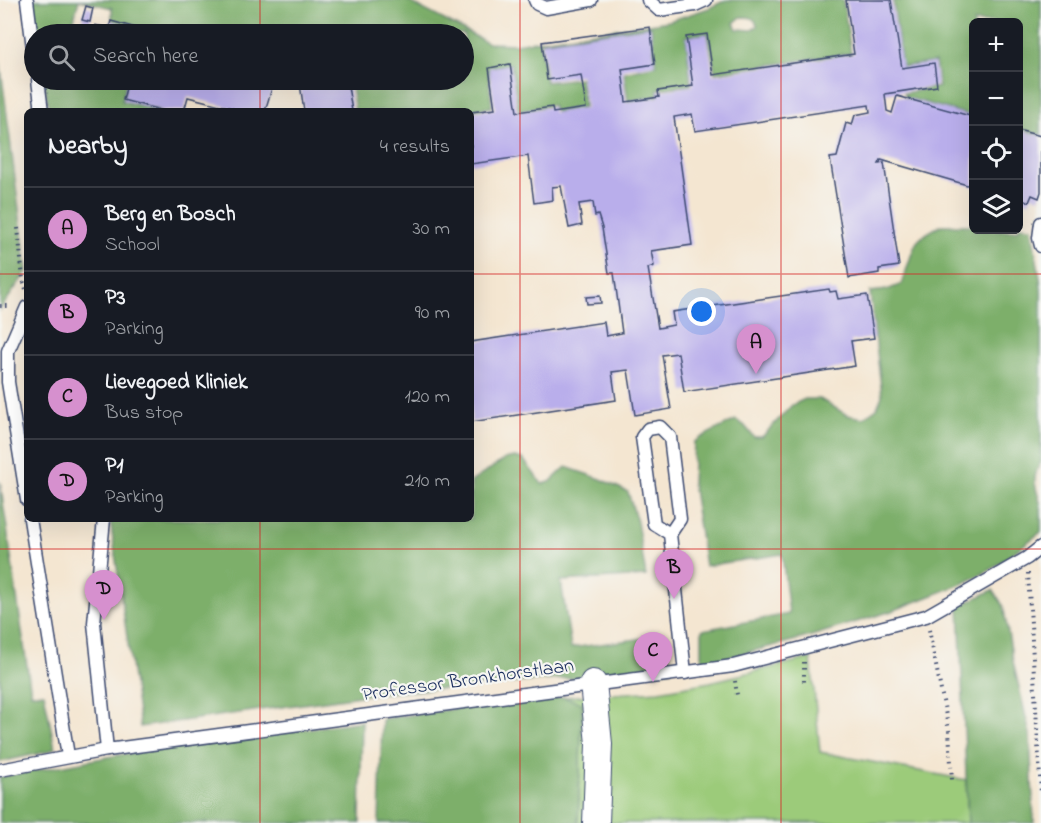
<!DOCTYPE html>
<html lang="en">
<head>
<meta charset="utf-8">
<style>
  :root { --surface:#171b24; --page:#242831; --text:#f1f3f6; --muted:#9ea1a6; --line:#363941; --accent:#d690ce }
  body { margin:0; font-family:"Indie Flower",sans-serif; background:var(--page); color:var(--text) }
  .controls { position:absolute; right:18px; top:18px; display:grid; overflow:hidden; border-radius:9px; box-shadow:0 6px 24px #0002 }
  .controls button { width:54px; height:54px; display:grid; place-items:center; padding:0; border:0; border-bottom:2px solid var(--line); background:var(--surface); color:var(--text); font:30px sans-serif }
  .you { position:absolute; left:702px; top:312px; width:21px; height:21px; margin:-15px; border:4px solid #fff; border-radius:50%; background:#1a73e8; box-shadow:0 0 0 9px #1a73e833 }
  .badge { display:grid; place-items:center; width:39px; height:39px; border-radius:50%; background:var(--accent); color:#111; font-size:20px; font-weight:700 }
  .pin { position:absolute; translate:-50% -50px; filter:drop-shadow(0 2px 3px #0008) }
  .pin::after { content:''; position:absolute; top:32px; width:21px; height:18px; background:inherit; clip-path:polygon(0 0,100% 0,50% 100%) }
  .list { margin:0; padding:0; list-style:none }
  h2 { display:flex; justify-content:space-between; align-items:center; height:78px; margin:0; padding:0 24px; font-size:26px }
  h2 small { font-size:20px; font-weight:400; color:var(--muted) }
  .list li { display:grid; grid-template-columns:39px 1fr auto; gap:18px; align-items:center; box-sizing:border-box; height:84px; padding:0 24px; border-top:2px solid var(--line) }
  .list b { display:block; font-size:22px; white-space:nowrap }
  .list p { margin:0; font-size:20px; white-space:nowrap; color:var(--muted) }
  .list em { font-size:20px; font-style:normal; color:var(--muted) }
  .icon { flex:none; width:33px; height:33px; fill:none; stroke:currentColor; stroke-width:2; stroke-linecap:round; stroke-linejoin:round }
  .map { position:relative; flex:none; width:1041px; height:823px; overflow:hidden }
  .search { position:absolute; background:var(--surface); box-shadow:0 6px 24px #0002; left:24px; top:24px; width:450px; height:66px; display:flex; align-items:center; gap:15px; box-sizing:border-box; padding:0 21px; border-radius:33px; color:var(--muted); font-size:22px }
  .panel { position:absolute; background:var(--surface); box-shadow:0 6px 24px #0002; left:24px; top:108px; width:450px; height:414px; border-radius:9px }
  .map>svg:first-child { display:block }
</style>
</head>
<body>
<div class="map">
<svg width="1041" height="823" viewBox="0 0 1041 823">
  <rect width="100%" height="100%" fill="#f6f6f2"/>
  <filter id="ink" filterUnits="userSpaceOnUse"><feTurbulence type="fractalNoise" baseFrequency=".0167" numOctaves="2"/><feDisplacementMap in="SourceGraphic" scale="12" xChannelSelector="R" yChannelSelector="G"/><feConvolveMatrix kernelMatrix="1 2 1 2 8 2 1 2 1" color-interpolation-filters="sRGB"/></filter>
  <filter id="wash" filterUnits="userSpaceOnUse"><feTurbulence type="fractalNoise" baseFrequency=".008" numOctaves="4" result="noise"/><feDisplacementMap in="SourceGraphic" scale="24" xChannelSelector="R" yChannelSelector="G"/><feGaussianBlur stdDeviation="1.35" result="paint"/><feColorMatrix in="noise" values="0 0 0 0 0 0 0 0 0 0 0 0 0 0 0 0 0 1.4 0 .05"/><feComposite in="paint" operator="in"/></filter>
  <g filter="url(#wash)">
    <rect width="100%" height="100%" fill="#f4e6d1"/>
    <path fill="#9ccb7a" stroke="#5c7d6c" stroke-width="1.5" d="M811 658 820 752 966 780 968 823H578L582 704 563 697 659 691 710 682Z"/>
    <g fill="#7daf6a" stroke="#4c6f64" stroke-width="1.5" fill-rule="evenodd">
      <path d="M32 0H79L70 34H37Z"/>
      <path d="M79 0H406L488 43 515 44 669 21 709 8 726 0H843L851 53 715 73 708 33 686 36 691 85 658 89V96L628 101 624 72 656 65 651 26 540 42 546 82 580 78 584 107 555 112 552 105 519 111 511 64 488 67 492 107 466 111H355L350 80H464V34H170L112 20V8ZM741 17C750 17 755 17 757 26L752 30 737 29 734 23Z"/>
      <path d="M893 0H927L931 5 939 0H1041V135L1019 129 1018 22H974L973 116 905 97 904 93 939 87 935 62 902 67Z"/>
      <path d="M0 61 27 271 0 310Z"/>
      <path d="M44 80H127L122 101 160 111H49Z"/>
      <path d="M941 225H973L974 230H1018L1019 226 1032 227C1034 249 1040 269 1041 291V462C1029 483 1038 488 1041 508 1041 515 1041 524 1041 532L990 570 964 583 892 611 808 637 702 664V630L789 614 782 554 705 566 692 483 694 442C707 433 722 427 736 420L744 425 754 437H762L792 405 805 399H820L847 415 863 418 877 408 882 396 870 292 887 290 902 284C905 275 913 246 917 242 923 234 933 230 941 225Z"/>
      <path d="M514 457 523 459 542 484 550 482 566 467 601 479 628 492 637 522 646 576 561 581 571 648 667 635 671 670 374 694 140 727 110 519H471V482L505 459Z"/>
      <path d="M0 481 31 693H44L55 748 46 752 0 762Z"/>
      <path d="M993 590 1003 605 1014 666 1030 734 1034 823H968L959 606Z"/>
      <path d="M563 697 582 703 578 823H379L382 719 510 701Z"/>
      <path d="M362 721 360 823H0V777L119 755Z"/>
    </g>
    <g id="blocks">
      <g fill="#b9aeeb">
        <path d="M846 0H891L902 68 934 63 937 86 885 94 887 111 892 113 897 96 974 117V187L881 160 879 164 884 163 899 266 879 269V273L849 278 830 158 837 157 846 123 852 125 855 115 870 112 869 105 695 131 692 114 674 117 692 245 651 251 654 266 648 268 658 328 674 325 672 312 829 289 830 292 836 291 838 299 867 295 874 338 851 341 855 366 684 392 678 353 662 355 671 409 635 415 628 370 612 372 616 400 471 422V342L604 322 606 336 622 333 614 273H609L602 228 598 215 595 216 593 202 579 204 582 225 569 228 561 186 552 187 553 200 534 203 528 156 471 164V112L495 109 489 68 510 64 517 112 552 107 553 113 586 108 581 75 547 80 542 42 650 27 655 64 622 69 626 102 659 97 658 91 693 86 686 37 707 34 713 75 854 54Z"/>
        <path d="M86 6 93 8 90 22 82 20Z"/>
        <path d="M111 21 158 34H92L95 25 109 28Z"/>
        <path d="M128 80H347L352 111H304L300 84 272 88 265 111H231L232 108 188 97 184 111H164L123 100Z"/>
        <path d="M1018 130 1041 136V192L1039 198 1032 195 1029 202 1018 199Z"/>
        <path d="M600 296 601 303 587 304 586 297Z"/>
      </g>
    </g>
  </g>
  <g filter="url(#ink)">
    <use href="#blocks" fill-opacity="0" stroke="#3c4a6f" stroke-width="1.5"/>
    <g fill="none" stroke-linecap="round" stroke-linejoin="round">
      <defs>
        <g id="lane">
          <path d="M27 0 34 56"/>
          <path d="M535 0 537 4 546 8 591 0"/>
          <path d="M648 0 659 10 695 5 706 0"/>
          <path d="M38 80 42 111"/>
          <path d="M1041 223 1039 238 1041 246"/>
          <path d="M27 307 8 351V382L27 500"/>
          <path d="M30 519 68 756"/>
          <path d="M104 519 94 623 107 750 733 666 926 616 1027 558 1041 547"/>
          <path d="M670 534 654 524 642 437 648 429 660 427 670 437 680 519 670 534 685 673"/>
          <path d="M0 770 107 750"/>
        </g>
        <path id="street" d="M593 683 599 744 596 823"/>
      </defs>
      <use href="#lane" stroke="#3c4a6f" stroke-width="15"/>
      <use href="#street" stroke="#3c4a6f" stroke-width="28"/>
      <g stroke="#3c4a6f" stroke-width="4" stroke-dasharray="1.5 4.5" stroke-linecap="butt">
        <path d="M18 228 23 280 27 292"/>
        <path d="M0 306H11"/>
        <path d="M1028 573 1041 794"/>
        <path d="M929 630 949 731 952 780"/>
        <path d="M804 662V682"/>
        <path d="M735 681 737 695"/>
      </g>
      <use href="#lane" stroke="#fff" stroke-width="12"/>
      <use href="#street" stroke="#fff" stroke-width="26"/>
    </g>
  </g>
  <path fill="none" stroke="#d62828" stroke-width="1.5" stroke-opacity="0.55" d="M260 0V34M520 0V823M781 0V823M260 80V111M0 274H27M471 274H1041M260 519V823M0 549H1041"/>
  <g text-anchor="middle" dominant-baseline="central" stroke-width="4.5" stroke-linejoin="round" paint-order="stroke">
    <g font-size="20" fill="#1b2f5e" stroke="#f6f6f2">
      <text transform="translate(468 681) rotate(-8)">Professor Bronkhorstlaan</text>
    </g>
  </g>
</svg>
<div class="controls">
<button>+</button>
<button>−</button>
<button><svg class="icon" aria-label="locate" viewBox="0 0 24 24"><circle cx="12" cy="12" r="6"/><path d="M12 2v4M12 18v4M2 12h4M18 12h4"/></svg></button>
<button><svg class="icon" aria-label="layers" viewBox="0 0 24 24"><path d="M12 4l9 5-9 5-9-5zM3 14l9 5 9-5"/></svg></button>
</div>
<div class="you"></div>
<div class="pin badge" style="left:756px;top:374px">A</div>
<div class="pin badge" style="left:674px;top:599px">B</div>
<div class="pin badge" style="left:653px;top:682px">C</div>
<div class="pin badge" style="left:104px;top:620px">D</div>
<div class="search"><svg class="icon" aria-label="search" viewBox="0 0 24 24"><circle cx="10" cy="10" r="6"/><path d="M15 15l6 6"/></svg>Search here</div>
<section class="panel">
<h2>Nearby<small>4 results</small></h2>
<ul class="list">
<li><span class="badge">A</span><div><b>Berg en Bosch</b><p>School</p></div><em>30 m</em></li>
<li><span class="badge">B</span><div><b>P3</b><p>Parking</p></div><em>90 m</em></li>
<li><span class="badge">C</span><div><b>Lievegoed Kliniek</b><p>Bus stop</p></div><em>120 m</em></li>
<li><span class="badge">D</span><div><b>P1</b><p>Parking</p></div><em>210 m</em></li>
</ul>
</section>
</div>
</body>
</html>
